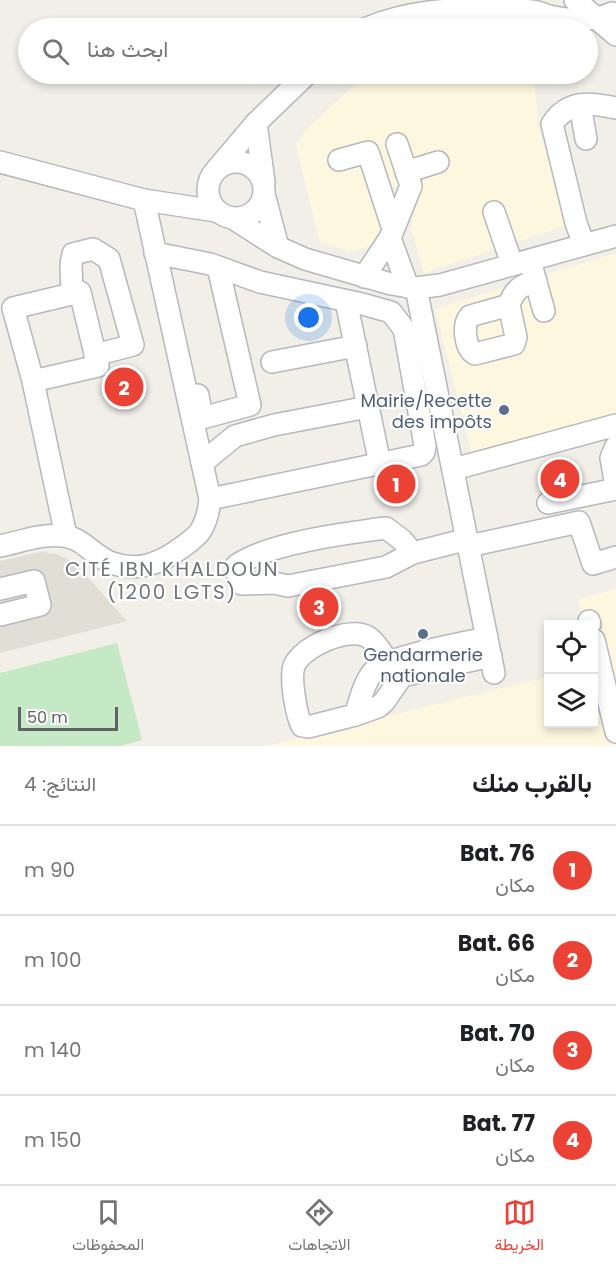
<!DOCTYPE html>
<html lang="ar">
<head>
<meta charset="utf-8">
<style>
  :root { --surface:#fff; --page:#f2f2f2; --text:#202124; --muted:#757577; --line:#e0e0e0; --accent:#ea4335 }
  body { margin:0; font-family:Poppins,Vazirmatn,sans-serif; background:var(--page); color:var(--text); direction:rtl }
  .controls { position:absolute; right:18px; bottom:18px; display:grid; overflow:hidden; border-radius:0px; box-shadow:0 3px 9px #0003 }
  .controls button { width:54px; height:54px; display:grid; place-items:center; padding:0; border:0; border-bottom:2px solid var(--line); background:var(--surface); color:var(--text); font:30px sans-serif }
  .scale { position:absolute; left:18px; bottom:15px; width:100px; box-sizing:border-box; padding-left:6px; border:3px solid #5f6368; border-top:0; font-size:16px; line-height:21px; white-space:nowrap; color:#5f6368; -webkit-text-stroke:4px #fff; paint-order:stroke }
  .you { position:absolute; left:309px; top:318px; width:21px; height:21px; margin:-15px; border:4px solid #fff; border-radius:50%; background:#1a73e8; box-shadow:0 0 0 9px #1a73e833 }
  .badge { display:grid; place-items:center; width:39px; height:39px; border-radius:50%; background:var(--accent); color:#fff; font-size:20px; font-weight:700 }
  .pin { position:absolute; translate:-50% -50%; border:3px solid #fff; box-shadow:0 2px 6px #0006 }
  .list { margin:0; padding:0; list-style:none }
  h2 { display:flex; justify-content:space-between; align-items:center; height:78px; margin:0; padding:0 24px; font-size:26px }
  h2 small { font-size:20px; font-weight:400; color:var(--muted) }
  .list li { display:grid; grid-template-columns:39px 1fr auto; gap:18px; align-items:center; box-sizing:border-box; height:90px; padding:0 24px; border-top:2px solid var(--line) }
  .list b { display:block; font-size:22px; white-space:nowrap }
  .list p { margin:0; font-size:20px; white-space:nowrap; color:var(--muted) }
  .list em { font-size:20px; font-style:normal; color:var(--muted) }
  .icon { flex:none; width:33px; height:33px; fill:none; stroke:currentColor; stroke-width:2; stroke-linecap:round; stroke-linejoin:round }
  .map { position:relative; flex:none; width:616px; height:746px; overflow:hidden; direction:ltr }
  .search { position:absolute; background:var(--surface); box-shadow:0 3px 9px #0003; left:18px; right:18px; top:18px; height:66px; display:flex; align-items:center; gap:15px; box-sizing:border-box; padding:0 21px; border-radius:33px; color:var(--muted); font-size:22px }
  .sheet { height:438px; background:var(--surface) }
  nav { display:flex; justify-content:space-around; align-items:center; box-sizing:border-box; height:84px; border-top:2px solid var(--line); background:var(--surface); font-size:16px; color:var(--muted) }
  nav a { display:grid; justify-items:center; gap:3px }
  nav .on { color:var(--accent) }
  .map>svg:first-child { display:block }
</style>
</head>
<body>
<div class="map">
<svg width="616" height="746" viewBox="0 0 616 746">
  <rect width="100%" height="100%" fill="#f1efe8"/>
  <g fill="#fef7e0">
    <path d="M366 74H534L538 126 568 225 424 273 411 228 418 190 407 184 382 190 389 221 382 243 349 252 319 240 296 145 307 129Z"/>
    <path d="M616 253V415L472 455 435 309Z"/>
    <path d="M616 589V746H266L548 677V724H594V666L578 599Z"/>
  </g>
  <path fill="#e1ded6" d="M40 552 57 554 75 563 127 621 0 653V561Z"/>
  <path fill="#c5e8c5" d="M117 643 142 740 121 746H0V673Z"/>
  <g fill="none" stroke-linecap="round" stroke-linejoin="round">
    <defs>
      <g id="minor">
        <path d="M575 0 616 35"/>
        <path d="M367 28C408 11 450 8 494 10 506 10 519 9 531 11 537 11 543 14 549 16 570 21 592 22 612 13"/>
        <path d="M580 105 586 139"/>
        <path d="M256 123 264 182"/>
        <path d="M397 144 411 186 390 238 408 287"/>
        <path d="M339 160 368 152 393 229"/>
        <circle cx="236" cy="190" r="28"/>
        <path d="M0 162 144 200 216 211"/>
        <path d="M217 169 256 123 307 74"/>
        <path d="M406 172 438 162"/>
        <path d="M494 212 512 264"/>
        <path d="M234 219 278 247 264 194"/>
        <path d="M584 245 576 223 552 124C569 99 590 103 616 108"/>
        <path d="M278 247 305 259 391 284 416 288 440 285 616 236"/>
        <path d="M155 253 210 264 260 282 362 304 391 312 404 329 425 446 424 452 421 455 210 499"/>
        <path d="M532 268 544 311"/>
        <path d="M364 277 390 238"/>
        <path d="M416 288 494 673"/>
        <path d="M72 294 71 264 73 254 93 249 109 259 133 345 95 355"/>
        <path d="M346 301 380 464"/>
        <path d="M509 305 516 337 514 344 475 354C465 348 462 325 470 316L509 305C514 290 521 285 536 281"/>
        <path d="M272 362 356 346"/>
        <path d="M33 381 98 366 80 292 13 308 33 381 66 536"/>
        <path d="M198 395 202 418 250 405 218 267"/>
        <path d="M616 446 611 458 616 486"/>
        <path d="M202 463 235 436 274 425 368 407"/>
        <path d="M454 469 616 425"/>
        <path d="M548 503 616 489"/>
        <path d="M0 546C20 542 43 533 64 536 83 538 94 557 112 563 138 572 159 564 181 548 188 543 197 537 201 530 207 520 209 510 210 499L144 200"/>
        <path d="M469 546 579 522 593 564 616 557"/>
        <path d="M413 553 402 540 386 528C347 533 269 543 237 565L238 577 242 584 274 583 288 586 386 567 413 553 468 539"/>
        <path d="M0 589 34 581 40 605 0 615"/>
        <path d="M589 621 590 624"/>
        <path d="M594 640 616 732"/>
        <path d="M389 663C383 655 377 643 368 637 349 626 302 646 294 666 290 678 296 715 302 726L308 727 355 715C360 702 364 679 376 669 391 656 464 643 487 638"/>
        <path d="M355 715 378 707 384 702 402 676 491 656"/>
      </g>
    </defs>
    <use href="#minor" stroke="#b5b8bc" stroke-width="24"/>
    <use href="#minor" stroke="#fff" stroke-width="21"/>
  </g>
  <g fill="#5c6f8a" stroke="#fff" stroke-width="2">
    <circle cx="504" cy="410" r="6"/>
    <circle cx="423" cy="634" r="6"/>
  </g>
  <g text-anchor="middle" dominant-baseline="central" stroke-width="4.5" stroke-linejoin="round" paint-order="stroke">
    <g font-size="18" fill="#4e5e75" stroke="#fff" text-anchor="end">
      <text x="492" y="400">Mairie/Recette<tspan x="492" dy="21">des impôts</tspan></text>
      <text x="423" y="654" text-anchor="middle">Gendarmerie<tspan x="423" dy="21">nationale</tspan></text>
    </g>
    <g font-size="20" letter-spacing="1.5" fill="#70757a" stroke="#fff">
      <text x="172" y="569">CITÉ IBN KHALDOUN<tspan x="172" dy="23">(1200 LGTS)</tspan></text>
    </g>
  </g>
</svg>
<div class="controls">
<button><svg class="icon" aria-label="locate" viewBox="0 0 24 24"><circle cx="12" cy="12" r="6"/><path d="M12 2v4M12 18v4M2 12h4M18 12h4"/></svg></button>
<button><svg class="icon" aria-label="layers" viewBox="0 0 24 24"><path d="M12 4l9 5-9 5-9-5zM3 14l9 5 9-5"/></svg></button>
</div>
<div class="scale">50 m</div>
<div class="you"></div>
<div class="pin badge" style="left:396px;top:484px">1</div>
<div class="pin badge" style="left:124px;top:387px">2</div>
<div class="pin badge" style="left:319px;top:607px">3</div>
<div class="pin badge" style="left:560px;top:479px">4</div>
<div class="search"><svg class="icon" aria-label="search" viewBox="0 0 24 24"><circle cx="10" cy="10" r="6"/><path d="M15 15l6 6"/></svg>ابحث هنا</div>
</div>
<section class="sheet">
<h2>بالقرب منك<small>النتائج: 4</small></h2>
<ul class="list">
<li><span class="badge">1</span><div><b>Bat. 76</b><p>مكان</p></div><em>90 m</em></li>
<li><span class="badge">2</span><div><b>Bat. 66</b><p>مكان</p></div><em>100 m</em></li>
<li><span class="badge">3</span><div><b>Bat. 70</b><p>مكان</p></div><em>140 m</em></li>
<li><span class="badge">4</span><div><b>Bat. 77</b><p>مكان</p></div><em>150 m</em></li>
</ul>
</section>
<nav>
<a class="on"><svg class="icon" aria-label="map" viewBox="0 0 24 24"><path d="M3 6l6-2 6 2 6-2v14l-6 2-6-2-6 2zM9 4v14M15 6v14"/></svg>الخريطة</a>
<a><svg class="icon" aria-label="directions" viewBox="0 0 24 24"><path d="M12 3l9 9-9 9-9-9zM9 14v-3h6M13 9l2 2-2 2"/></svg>الاتجاهات</a>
<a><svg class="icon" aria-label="saved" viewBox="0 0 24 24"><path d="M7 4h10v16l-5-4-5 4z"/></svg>المحفوظات</a>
</nav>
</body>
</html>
